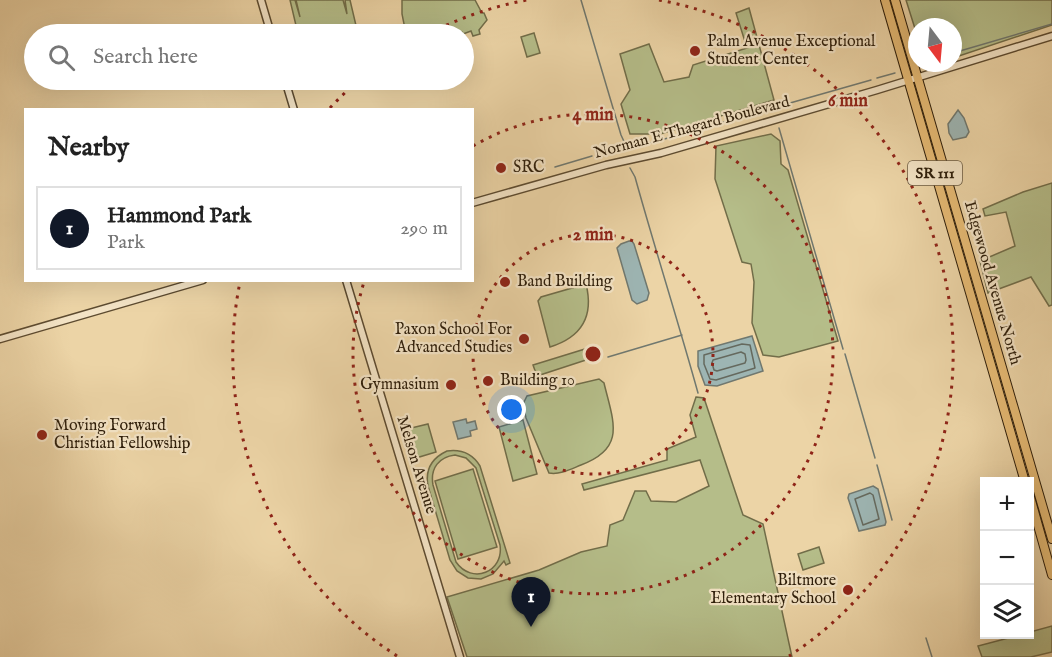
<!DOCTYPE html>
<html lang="en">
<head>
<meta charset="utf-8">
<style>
  :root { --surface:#fff; --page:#f6f6f6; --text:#222; --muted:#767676; --line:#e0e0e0; --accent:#111827 }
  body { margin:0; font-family:"IM FELL English",serif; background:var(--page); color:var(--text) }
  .controls { position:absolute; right:18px; bottom:18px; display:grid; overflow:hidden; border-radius:0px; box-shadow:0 6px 24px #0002 }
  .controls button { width:54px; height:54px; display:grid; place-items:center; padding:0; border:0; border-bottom:2px solid var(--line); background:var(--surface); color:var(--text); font:30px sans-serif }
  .compass { position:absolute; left:908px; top:18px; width:54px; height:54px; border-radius:50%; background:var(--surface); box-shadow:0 6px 24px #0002; rotate:164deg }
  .you { position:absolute; left:512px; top:410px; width:21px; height:21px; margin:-15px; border:4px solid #fff; border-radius:50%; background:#1a73e8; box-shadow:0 0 0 9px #1a73e833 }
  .badge { display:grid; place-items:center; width:39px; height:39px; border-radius:50%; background:var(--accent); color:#fff; font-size:20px; font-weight:700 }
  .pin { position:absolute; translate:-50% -50px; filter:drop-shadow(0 2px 3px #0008) }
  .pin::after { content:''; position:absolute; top:32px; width:21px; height:18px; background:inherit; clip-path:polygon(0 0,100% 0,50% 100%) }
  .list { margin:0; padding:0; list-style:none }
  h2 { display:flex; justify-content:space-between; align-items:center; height:78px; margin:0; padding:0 24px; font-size:26px }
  h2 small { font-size:20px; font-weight:400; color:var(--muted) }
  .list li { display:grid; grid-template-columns:39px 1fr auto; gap:18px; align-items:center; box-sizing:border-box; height:84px; margin:0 12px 12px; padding:0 12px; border:2px solid var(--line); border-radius:0px }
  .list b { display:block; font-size:22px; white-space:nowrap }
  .list p { margin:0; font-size:20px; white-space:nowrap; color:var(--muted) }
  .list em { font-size:20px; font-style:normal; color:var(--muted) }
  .icon { flex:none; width:33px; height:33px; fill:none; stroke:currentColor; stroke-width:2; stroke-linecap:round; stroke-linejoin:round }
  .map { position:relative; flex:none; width:1052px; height:657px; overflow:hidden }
  .search { position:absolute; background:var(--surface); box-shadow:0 6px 24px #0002; left:24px; top:24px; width:450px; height:66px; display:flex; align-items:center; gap:15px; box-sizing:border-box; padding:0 21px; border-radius:33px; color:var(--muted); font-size:22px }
  .panel { position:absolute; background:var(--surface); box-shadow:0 6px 24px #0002; left:24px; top:108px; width:450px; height:174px; border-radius:0px }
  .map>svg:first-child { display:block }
</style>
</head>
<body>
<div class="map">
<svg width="1052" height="657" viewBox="0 0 1052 657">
  <rect width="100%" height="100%" fill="#ecd4a6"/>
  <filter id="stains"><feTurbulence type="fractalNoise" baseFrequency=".00333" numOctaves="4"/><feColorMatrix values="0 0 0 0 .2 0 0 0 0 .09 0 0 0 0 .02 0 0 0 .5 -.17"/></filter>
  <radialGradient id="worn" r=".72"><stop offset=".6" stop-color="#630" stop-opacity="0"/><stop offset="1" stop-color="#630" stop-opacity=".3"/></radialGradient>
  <g fill="#b5bd89" stroke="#716d49" stroke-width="1.5" fill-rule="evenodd">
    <path d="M290 0H295L300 17 296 0H343L347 14 345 0H350L358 34H298Z"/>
    <path d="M402 0H475L482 13H484L487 20 479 30 480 34 473 36 471 31 463 34 462 32 450 34H406L402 14Z"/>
    <path d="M906 0H1052V25L953 58V27H917V35Z"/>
    <path d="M749 8 774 100 660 134H630L621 104 630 90 620 54 649 44 664 82 689 77 693 65 747 48 736 13Z"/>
    <path d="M534 33 540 53 527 57 521 37Z"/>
    <path d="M771 134 780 141 781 164 788 170 838 341 779 357 763 355 752 323 754 282 751 264 742 262 715 179 716 146Z"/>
    <path d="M1052 183V305L1049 306 1031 277 988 293 980 261 1015 246 1006 212 985 216 983 209 1023 192Z"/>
    <path d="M586 284C594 316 582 337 550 347L538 301 541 297Z"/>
    <path d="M585 349 589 359 537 376 533 365Z"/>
    <path d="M599 379 604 383C613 421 627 448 581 465 571 469 560 475 549 473L526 418 523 404 527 396Z"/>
    <path d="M696 397 704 398 743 515 763 524 792 657H467L447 597 539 570 581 552 607 546 610 525 623 520 635 491H646L651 501 676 502 709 486 700 460 584 490 582 484 667 460V449L696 437 690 415Z"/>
    <path d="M523 420 537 474 513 481 499 427Z"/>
    <path d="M428 424 436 452 416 458 407 429Z"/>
    <path d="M447 451C461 449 472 453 480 466L510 563 506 565 504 561 493 574 481 579 468 578 457 571 450 560 428 486C425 470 432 458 447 451ZM455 455 466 458 476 468 500 545C504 572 472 585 456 562L433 485C430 468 439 457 455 455Z"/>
    <path d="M473 469 497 547 458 559 435 481Z"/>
    <path d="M819 547 824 563 803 570 798 554Z"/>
    <path d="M1052 626V652L1031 657H982L978 646 1020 635 1030 634V632Z"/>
  </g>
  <g fill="#9db5b3" stroke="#70786f" stroke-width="1.5">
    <path d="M958 110 964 118 969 132 966 137 953 140 949 133 948 124Z"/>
    <path d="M629 241H632L634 244 649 293 647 300 637 304 632 300 617 248 621 244Z"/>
    <path d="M752 336 763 371 717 386 705 385 698 366V351Z"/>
    <path d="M466 419 467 423 475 421 477 429 470 431 471 436 458 439 453 422Z"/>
    <path d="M873 486 878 489 886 522 885 525 859 531 848 498 849 494Z"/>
  </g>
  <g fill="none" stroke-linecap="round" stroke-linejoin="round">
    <g stroke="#65695e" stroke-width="1.5">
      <path d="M742 344 750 345 755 368 716 380 710 379 704 364V355Z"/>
      <path d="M741 352 745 354 746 360 745 363 717 371 714 370 712 363 713 360Z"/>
      <path d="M870 493 873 495 879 519 863 525 855 499Z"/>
    </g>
    <g stroke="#70786f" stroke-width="1.5">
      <path d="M581 0 621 135 627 148"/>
      <path d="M953 53 1052 24"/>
      <path d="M877 78 895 73"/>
      <path d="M790 103 871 80"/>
      <path d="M779 128 843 349"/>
      <path d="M623 150 647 144 776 107"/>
      <path d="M555 167 592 156"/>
      <path d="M630 168 635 177C655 249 678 321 698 393"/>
      <path d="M845 354 875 458"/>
      <path d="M608 357 682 335"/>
      <path d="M877 465 892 520"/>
      <path d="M926 638 932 657"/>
    </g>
    <defs>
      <g id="minor">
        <path d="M261 0 271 34"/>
        <path d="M285 80 294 110"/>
        <path d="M472 203 606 165 661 153 877 90 1052 36"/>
        <path d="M346 280 460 657"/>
        <path d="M0 339 203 280"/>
      </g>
      <g id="major">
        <path d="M885 0 1025 482"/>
        <path d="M895 0 1052 539"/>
        <path d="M1030 497 1052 575"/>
      </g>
    </defs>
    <use href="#minor" stroke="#5d4b30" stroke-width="9"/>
    <use href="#major" stroke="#2d1d09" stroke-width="10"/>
    <use href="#minor" stroke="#f3e3c5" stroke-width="6"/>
    <use href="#major" stroke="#e6ba73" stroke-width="8"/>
  </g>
  <g fill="none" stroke="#8f2418" stroke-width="3" stroke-dasharray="3 6">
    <circle cx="593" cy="354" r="120"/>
    <path d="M473 146A240 240 0 1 1 364 282"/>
    <path d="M397 656A360 360 0 0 1 240 282M330 108A360 360 0 0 1 359 80M430 33A360 360 0 0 1 527 0M659 0A360 360 0 0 1 789 656"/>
  </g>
  <g fill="#8f2418" stroke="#f3e3c5" stroke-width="2">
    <circle cx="695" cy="51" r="6"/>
    <circle cx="501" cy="168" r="6"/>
    <circle cx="505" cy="282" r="6"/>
    <circle cx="524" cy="339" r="6"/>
    <circle cx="488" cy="381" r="6"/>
    <circle cx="451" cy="385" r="6"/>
    <circle cx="42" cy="435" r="6"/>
    <circle cx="848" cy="590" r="6"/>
  </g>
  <g text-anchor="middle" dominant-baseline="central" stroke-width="4.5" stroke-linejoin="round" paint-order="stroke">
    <rect fill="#f3e3c5" stroke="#685841" stroke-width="1.5" x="908" y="161" width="54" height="24" rx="4.5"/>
    <g font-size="15" font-weight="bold" fill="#2d1d09">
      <text x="935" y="173">SR 111</text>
    </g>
    <g font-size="16" fill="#2d1d09" stroke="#f3e3c5" text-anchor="start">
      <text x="707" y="42">Palm Avenue Exceptional<tspan x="707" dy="18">Student Center</tspan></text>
      <text x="513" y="168">SRC</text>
      <text x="517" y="282">Band Building</text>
      <text x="512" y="330" text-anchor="end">Paxon School For<tspan x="512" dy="18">Advanced Studies</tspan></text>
      <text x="500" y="381">Building 10</text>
      <text x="439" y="385" text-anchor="end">Gymnasium</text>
      <text x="54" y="426">Moving Forward<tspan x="54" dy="18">Christian Fellowship</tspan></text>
      <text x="836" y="581" text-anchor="end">Biltmore<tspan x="836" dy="18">Elementary School</tspan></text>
    </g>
    <g font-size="16" fill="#2d1d09" stroke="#f3e3c5">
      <text transform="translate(692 128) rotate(-15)">Norman E Thagard Boulevard</text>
      <text transform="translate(992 283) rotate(74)">Edgewood Avenue North</text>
      <text transform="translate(416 465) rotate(73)">Melson Avenue</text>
    </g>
  </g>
  <circle cx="593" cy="354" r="9" fill="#8f2418" stroke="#f3e3c5" stroke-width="3"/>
  <g font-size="18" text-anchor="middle" font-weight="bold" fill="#8f2418" stroke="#f3e3c5" stroke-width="4.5" stroke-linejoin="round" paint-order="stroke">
    <text x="848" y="106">6 min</text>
    <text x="593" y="120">4 min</text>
    <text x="593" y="240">2 min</text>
  </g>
  <rect width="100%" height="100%" filter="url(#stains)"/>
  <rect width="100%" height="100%" fill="url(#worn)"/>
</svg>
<div class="controls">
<button>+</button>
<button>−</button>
<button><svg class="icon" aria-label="layers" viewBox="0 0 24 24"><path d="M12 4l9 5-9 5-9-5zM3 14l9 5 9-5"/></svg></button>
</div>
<svg class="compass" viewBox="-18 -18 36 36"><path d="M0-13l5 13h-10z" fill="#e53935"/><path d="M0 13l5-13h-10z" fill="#767676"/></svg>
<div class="you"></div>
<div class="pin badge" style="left:531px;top:627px">1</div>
<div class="search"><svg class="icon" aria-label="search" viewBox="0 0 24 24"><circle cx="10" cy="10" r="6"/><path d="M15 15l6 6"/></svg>Search here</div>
<section class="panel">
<h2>Nearby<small></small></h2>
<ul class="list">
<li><span class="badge">1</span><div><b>Hammond Park</b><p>Park</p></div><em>290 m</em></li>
</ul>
</section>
</div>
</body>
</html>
